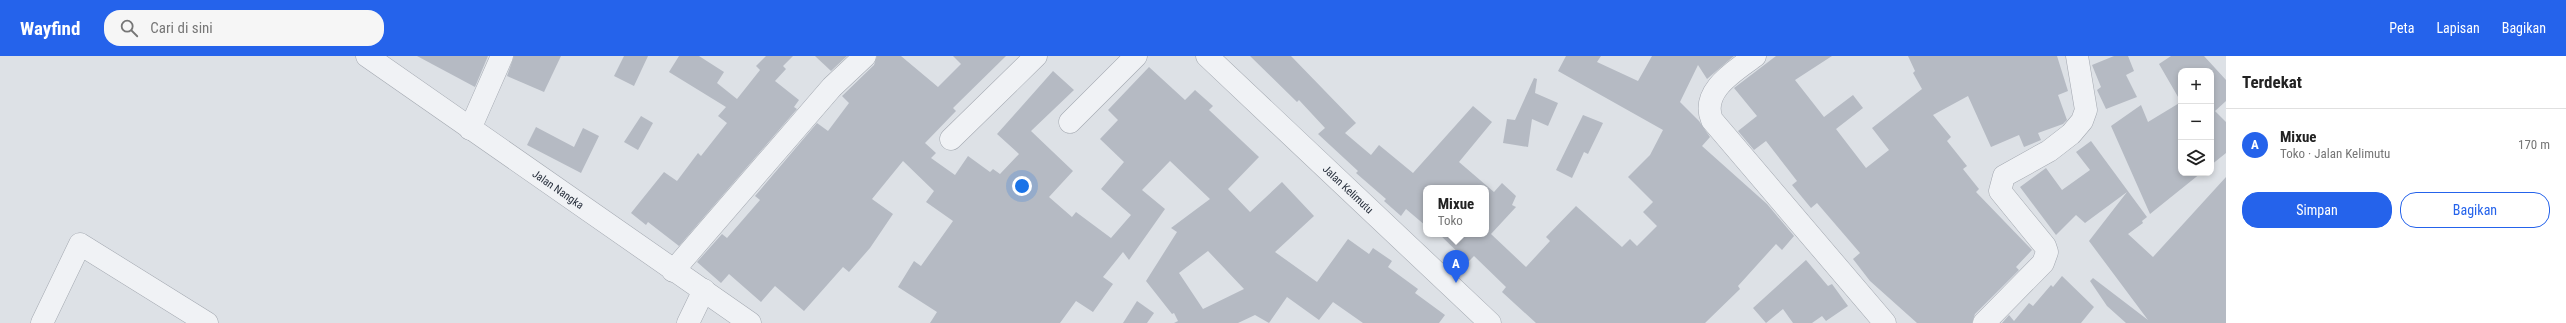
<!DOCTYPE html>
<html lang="id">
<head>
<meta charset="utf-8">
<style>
  :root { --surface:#fff; --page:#f6f6f6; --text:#222; --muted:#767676; --line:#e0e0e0; --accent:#2563eb }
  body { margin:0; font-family:"Roboto Condensed",sans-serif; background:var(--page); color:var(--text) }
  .controls { position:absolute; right:12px; top:12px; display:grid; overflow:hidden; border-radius:8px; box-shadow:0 2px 6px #0003 }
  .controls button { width:36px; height:36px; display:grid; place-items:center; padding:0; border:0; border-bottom:1px solid var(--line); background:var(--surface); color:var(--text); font:20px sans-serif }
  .you { position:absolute; left:1022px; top:130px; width:14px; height:14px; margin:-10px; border:3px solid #fff; border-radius:50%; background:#1a73e8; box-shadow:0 0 0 6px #1a73e833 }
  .badge { display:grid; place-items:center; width:26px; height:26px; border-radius:50%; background:var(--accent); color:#fff; font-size:13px; font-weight:700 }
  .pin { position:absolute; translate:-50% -33px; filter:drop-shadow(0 1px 2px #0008) }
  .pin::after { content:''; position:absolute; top:21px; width:14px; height:12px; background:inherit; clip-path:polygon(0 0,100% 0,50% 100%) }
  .popup { position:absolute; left:1423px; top:129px; width:66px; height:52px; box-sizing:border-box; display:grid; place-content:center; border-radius:8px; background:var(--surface); filter:drop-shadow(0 1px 3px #0005); font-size:13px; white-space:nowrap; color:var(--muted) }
  .popup b { font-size:15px; color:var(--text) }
  .popup::after { content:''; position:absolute; left:50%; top:100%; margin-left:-8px; border:8px solid transparent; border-top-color:var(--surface) }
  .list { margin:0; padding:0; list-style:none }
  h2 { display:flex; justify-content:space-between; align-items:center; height:52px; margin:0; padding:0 16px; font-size:17px }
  h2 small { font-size:13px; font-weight:400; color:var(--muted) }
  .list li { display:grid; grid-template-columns:26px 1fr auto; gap:12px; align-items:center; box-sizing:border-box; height:72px; padding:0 16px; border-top:1px solid var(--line) }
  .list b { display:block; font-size:15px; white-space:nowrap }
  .list p { margin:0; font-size:13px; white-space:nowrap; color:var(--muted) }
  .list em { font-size:13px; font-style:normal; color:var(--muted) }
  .actions { display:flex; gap:8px; padding:12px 16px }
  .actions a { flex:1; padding:9px 0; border:1px solid var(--accent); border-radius:16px; text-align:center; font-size:14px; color:var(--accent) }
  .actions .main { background:var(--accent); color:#fff }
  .icon { flex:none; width:22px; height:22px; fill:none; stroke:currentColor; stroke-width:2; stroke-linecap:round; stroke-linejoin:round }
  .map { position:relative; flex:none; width:2226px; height:267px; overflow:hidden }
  header { display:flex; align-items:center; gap:24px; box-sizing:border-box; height:56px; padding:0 20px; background:var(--accent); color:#fff }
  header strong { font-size:19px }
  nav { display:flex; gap:22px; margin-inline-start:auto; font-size:14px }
  .search { width:280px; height:36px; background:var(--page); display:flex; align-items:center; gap:10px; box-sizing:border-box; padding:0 14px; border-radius:16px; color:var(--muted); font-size:15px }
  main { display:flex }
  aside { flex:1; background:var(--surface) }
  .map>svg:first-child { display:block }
</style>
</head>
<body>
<header>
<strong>Wayfind</strong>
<div class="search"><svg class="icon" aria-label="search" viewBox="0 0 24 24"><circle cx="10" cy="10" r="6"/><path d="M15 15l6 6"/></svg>Cari di sini</div>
<nav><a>Peta</a><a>Lapisan</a><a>Bagikan</a></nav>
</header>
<main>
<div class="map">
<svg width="2226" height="267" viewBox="0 0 2226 267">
  <rect width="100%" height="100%" fill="#dde1e6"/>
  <g fill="#b5bac3" fill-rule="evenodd">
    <path d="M417 0H488L475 31Z"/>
    <path d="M514 0H561L544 36 507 20Z"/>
    <path d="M624 0H648L634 30 614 20Z"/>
    <path d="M679 0H699L724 16 717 27 737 43 760 14 756 10 766 0H793L783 10 786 13 775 25 799 44 794 51 797 53 679 190 648 166 646 169 631 157 664 116 677 125 698 97 701 100 727 67 718 60 726 51 669 16Z"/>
    <path d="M815 0H847L831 15Z"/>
    <path d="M877 0H901L938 31 961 8 953 0H1006L953 52 956 55 925 87 936 97 931 102 955 119 968 100 990 116 993 113 1000 118 1019 98 997 78 1053 15 1074 34 1031 75 1073 115 1049 141 1072 161 1076 156 1111 182 1131 159 1101 133 1124 106 1100 83 1118 64 1108 54 1149 11 1185 44 1195 34 1213 50 1209 54 1259 101 1228 133 1250 156 1282 126 1314 160 1275 196 1317 226 1348 183 1369 198 1373 192 1392 205 1388 211 1418 233 1415 237 1445 259 1439 267H1363L1333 246 1319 264 1287 241 1269 267 1255 259 1238 267H1174L1178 265 1174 257 1172 258 1146 225 1177 176 1171 172 1210 143 1170 105 1142 134 1165 153 1129 204 1123 196 1103 221 1113 228 1093 256 1076 245 1060 267H930L937 256 898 231 914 205 921 210 953 165 926 146 934 135 903 105 872 143 893 158 870 192 849 216 843 211 804 255 775 230 761 246 729 218 721 227 697 206 722 178 727 182 760 144 755 140 817 67 828 75 849 47 842 40 874 9ZM1208 195 1244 233 1203 253 1179 217Z"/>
    <path d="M1250 0H1291L1356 67 1345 77 1371 99 1379 89 1413 117 1473 50 1492 66 1459 106 1494 136 1502 127 1516 140 1512 149 1516 151 1491 178 1526 211 1550 185 1546 181 1576 150 1622 191 1630 183 1637 190 1657 170 1643 156 1653 146 1628 121 1650 99 1663 74 1558 15 1566 0H1601L1597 6 1638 25 1652 0H1734L1707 23 1698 9 1680 46 1699 65 1710 81 1702 90 1767 148 1794 180 1782 194 1776 188 1738 230 1740 233 1705 267H1536L1502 236 1506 231 1474 200 1468 206 1439 178H1486V132H1426V170L1406 153 1401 160 1384 145 1386 143 1356 117 1358 115 1318 78 1325 72 1299 44 1297 46Z"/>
    <path d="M1776 0H1832L1795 24 1824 61 1853 39 1863 52 1836 73 1866 112 1889 94 1872 72 1922 33 1913 17 1915 15 1908 0H2057L2068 35 2058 39 2067 64 2063 68 2038 77 2041 84 2024 91 2019 79 1991 91 1968 40 1933 59 1951 81 1947 85 1967 110 1963 113 1979 133 1976 136 2032 194 2016 211 2019 214 1975 258 1972 267H1917L1870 225 1853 203 1860 197 1817 147 1811 152 1792 129 1797 125 1766 85 1754 94 1738 75 1757 60 1734 32Z"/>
    <path d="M2114 0H2128L2134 15 2126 19 2137 41 2106 53 2097 34 2101 31 2092 9Z"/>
    <path d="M2171 0H2204L2226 24V45L2215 55 2226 66V97L2211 109V15H2181V46L2159 8Z"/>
    <path d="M1534 22 1537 23 1535 37 1558 47 1548 70 1532 63 1528 91 1503 87 1507 63 1515 64Z"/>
    <path d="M2181 46V117H2201L2150 158 2111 70 2141 49 2148 66Z"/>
    <path d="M1583 59 1603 67 1588 98 1584 96 1572 122 1556 114Z"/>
    <path d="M641 60 653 67 638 94 624 86Z"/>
    <path d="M536 71 574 91 583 72 599 80 581 117 527 89Z"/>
    <path d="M2091 85 2147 161 2142 165 2143 167 2128 178 2153 201 2226 121V267H2126L2107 250 2090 225 2093 222 2148 264 2089 185 2127 136 2085 167 2076 159 2056 179 2020 131 2046 112 2062 134 2090 114 2076 96Z"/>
    <path d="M1806 204 1828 230 1832 228 1848 250 1826 265 1822 260 1812 267H1793L1783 253 1766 267 1753 252Z"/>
    <path d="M2062 220 2094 251 2081 267H2002L2009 259 2014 265 2029 247 2033 250 2051 229 2053 231Z"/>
    <path d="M1137 245 1154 257 1147 267H1123Z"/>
  </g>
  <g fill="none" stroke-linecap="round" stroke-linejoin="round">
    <defs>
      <g id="minor">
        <path id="s1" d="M367 0 750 267"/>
        <path id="s2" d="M1207 0 1490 267"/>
        <path d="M1755 0C1735 15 1700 35 1712 64L1885 267"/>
        <path d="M1070 66 1136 0"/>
        <path d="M470 73 502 0"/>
        <path d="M951 83 1036 0"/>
        <path d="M673 215 832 31 865 0"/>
        <path d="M42 267 80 188 207 267"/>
        <path d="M688 267 704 234"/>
        <path d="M1984 267 2043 207 2047 196 2045 190 2000 135 2004 120 2049 95 2071 78 2082 65 2086 54 2077 0"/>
      </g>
    </defs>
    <use href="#minor" stroke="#a3a8b0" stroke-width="23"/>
    <use href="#minor" stroke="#f0f2f5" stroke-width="22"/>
  </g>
  <g text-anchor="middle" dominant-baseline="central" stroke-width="4" stroke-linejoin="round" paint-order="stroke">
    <g font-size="11" fill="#272f3c" stroke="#ecf0f4">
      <text stroke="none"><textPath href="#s2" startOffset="194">Jalan Kelimutu</textPath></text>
      <text stroke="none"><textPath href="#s1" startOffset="233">Jalan Nangka</textPath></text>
    </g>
  </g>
</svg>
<div class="controls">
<button>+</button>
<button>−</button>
<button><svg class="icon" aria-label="layers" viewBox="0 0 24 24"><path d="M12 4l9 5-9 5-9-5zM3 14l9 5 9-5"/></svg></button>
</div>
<div class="you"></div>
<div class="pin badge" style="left:1456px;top:227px">A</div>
<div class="popup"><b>Mixue</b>Toko</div>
</div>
<aside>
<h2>Terdekat<small></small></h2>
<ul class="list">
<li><span class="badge">A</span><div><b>Mixue</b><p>Toko · Jalan Kelimutu</p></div><em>170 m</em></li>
</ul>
<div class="actions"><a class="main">Simpan</a><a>Bagikan</a></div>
</aside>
</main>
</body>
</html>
